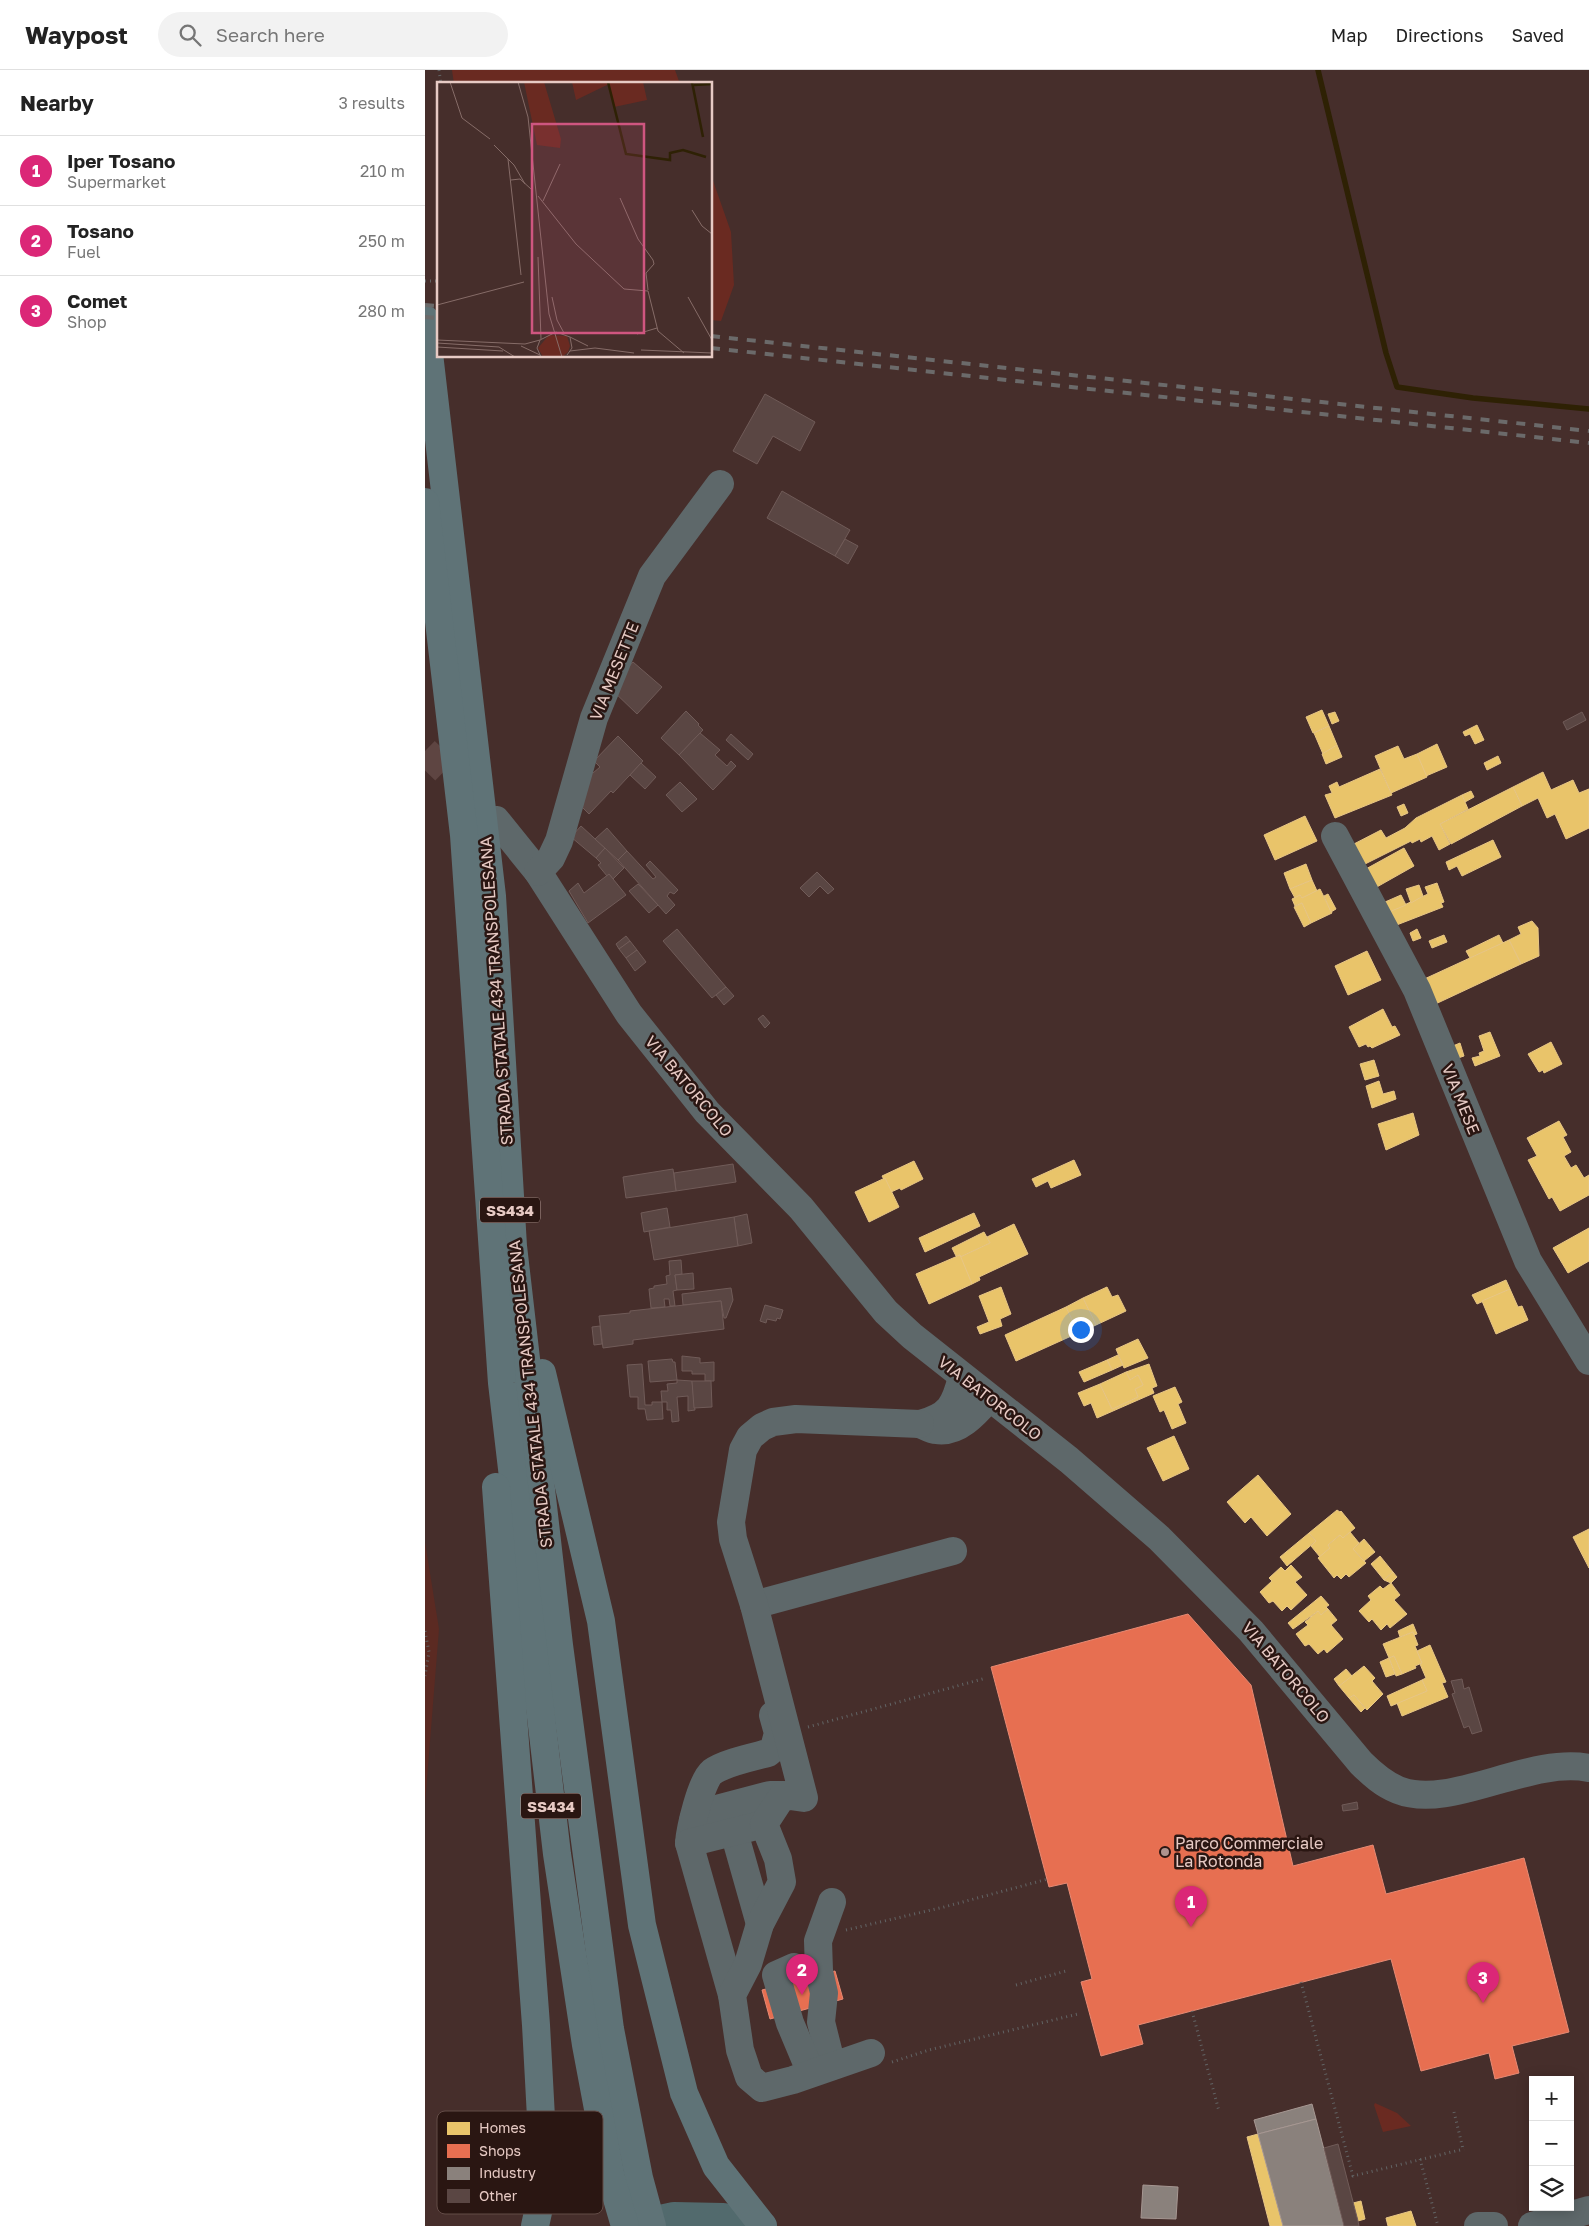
<!DOCTYPE html>
<html lang="en">
<head>
<meta charset="utf-8">
<style>
  :root { --surface:#fff; --page:#f2f2f2; --text:#222; --muted:#767676; --line:#e0e0e0; --accent:#db2777 }
  body { margin:0; font-family:"Golos Text",sans-serif; background:var(--page); color:var(--text) }
  .controls { position:absolute; right:15px; bottom:15px; display:grid; overflow:hidden; border-radius:0px; box-shadow:0 2px 12px #0003 }
  .controls button { width:45px; height:45px; display:grid; place-items:center; padding:0; border:0; border-bottom:1px solid var(--line); background:var(--surface); color:var(--text); font:25px sans-serif }
  .you { position:absolute; left:655px; top:1259px; width:18px; height:18px; margin:-12px; border:4px solid #fff; border-radius:50%; background:#1a73e8; box-shadow:0 0 0 8px #1a73e833 }
  .badge { display:grid; place-items:center; width:32px; height:32px; border-radius:50%; background:var(--accent); color:#fff; font-size:16px; font-weight:700 }
  .pin { position:absolute; translate:-50% -41px; filter:drop-shadow(0 1px 2px #0008) }
  .pin::after { content:''; position:absolute; top:26px; width:18px; height:15px; background:inherit; clip-path:polygon(0 0,100% 0,50% 100%) }
  .list { margin:0; padding:0; list-style:none }
  h2 { display:flex; justify-content:space-between; align-items:center; height:65px; margin:0; padding:0 20px; font-size:21px }
  h2 small { font-size:16px; font-weight:400; color:var(--muted) }
  .list li { display:grid; grid-template-columns:32px 1fr auto; gap:15px; align-items:center; box-sizing:border-box; height:70px; padding:0 20px; border-top:1px solid var(--line) }
  .list b { display:block; font-size:19px; white-space:nowrap }
  .list p { margin:0; font-size:16px; white-space:nowrap; color:var(--muted) }
  .list em { font-size:16px; font-style:normal; color:var(--muted) }
  .icon { flex:none; width:28px; height:28px; fill:none; stroke:currentColor; stroke-width:2; stroke-linecap:round; stroke-linejoin:round }
  .map { position:relative; flex:none; width:1164px; height:2156px; overflow:hidden }
  header { display:flex; align-items:center; gap:30px; box-sizing:border-box; height:70px; padding:0 25px; background:var(--surface); border-bottom:1px solid var(--line) }
  header strong { font-size:24px }
  nav { display:flex; gap:28px; margin-inline-start:auto; font-size:18px }
  .search { width:350px; height:45px; background:var(--page); display:flex; align-items:center; gap:12px; box-sizing:border-box; padding:0 18px; border-radius:28px; color:var(--muted); font-size:19px }
  main { display:flex }
  aside { flex:1; background:var(--surface) }
  .map>svg:first-child { display:block }
</style>
</head>
<body>
<header>
<strong>Waypost</strong>
<div class="search"><svg class="icon" aria-label="search" viewBox="0 0 24 24"><circle cx="10" cy="10" r="6"/><path d="M15 15l6 6"/></svg>Search here</div>
<nav><a>Map</a><a>Directions</a><a>Saved</a></nav>
</header>
<main>
<aside>
<h2>Nearby<small>3 results</small></h2>
<ul class="list">
<li><span class="badge">1</span><div><b>Iper Tosano</b><p>Supermarket</p></div><em>210 m</em></li>
<li><span class="badge">2</span><div><b>Tosano</b><p>Fuel</p></div><em>250 m</em></li>
<li><span class="badge">3</span><div><b>Comet</b><p>Shop</p></div><em>280 m</em></li>
</ul>
</aside>
<div class="map">
<svg width="1164" height="2156" viewBox="0 0 1164 2156">
  <rect width="100%" height="100%" fill="#462e2b"/>
  <path fill="#5b2a22" d="M0 1472 14 1559 0 1734Z"/>
  <g fill="#6a2a21">
    <path d="M27 0H250L255 14H29Z"/>
    <path d="M286 105 306 162 309 215 296 251 286 250Z"/>
    <path d="M950 2033 972 2043 986 2056 958 2062 949 2035Z"/>
  </g>
  <g fill="#e9c46a" stroke="#e8c685">
    <path d="M897 640 904 656 888 663 881 647Z"/>
    <path d="M910 642 914 651 907 654 903 644Z"/>
    <path d="M1052 655 1059 670 1050 674 1045 664 1040 666 1038 662Z"/>
    <path d="M904 656 912 675 898 684 889 663Z"/>
    <path d="M1012 674 1022 697 1001 706 992 684Z"/>
    <path d="M912 675 917 687 901 694 897 684Z"/>
    <path d="M973 676 979 689 992 684 1002 707 966 723 950 686Z"/>
    <path d="M1073 686 1076 693 1062 700 1059 693Z"/>
    <path d="M955 699 967 725 910 748 900 725 907 723 904 716 912 712 914 717Z"/>
    <path d="M1118 702 1126 720 1148 710 1154 723 1164 719V758L1141 769 1130 744 1122 748 1113 728 1097 736 1088 717Z"/>
    <path d="M1088 717 1097 736 1026 774 1015 754Z"/>
    <path d="M1046 721 1049 727 1040 732 1037 725Z"/>
    <path d="M1037 725 1043 739 1015 754 1025 774 1014 780 1007 766 996 772 995 769 987 773 986 771 936 796 925 776 956 760 961 768 980 758 991 748Z"/>
    <path d="M979 734 983 743 976 746 972 737Z"/>
    <path d="M880 746 892 771 850 790 839 765Z"/>
    <path d="M1068 770 1076 787 1037 806 1032 796 1024 800 1021 792Z"/>
    <path d="M979 778 989 796 950 818 939 800Z"/>
    <path d="M881 794 887 810 865 819 859 803Z"/>
    <path d="M887 810 892 821 877 828 875 825 870 828 865 819Z"/>
    <path d="M1012 813 1019 832 1016 833 1018 837 969 856 964 842 1003 824 1000 817Z"/>
    <path d="M994 815 998 826 986 833 981 819Z"/>
    <path d="M895 819 907 843 886 853 877 833 870 836 867 829 875 825 877 828Z"/>
    <path d="M903 824 911 839 906 842 899 826Z"/>
    <path d="M976 825 981 835 964 842 960 832Z"/>
    <path d="M877 833 886 853 879 857 869 837Z"/>
    <path d="M1107 851 1113 858 1114 886 1096 894 1084 870 1096 864 1093 857Z"/>
    <path d="M992 859 996 868 988 871 985 863Z"/>
    <path d="M1019 865 1022 872 1007 878 1004 871Z"/>
    <path d="M1074 865 1078 873 1045 888 1041 881Z"/>
    <path d="M1084 870 1096 894 1004 937 995 911Z"/>
    <path d="M942 881 956 910 923 925 910 896Z"/>
    <path d="M958 939 967 957 970 956 975 965 947 978 945 976 943 977 941 974 934 977 924 957Z"/>
    <path d="M1065 962 1075 986 1050 996 1047 988 1055 986 1054 983 1059 981 1054 966Z"/>
    <path d="M1126 972 1137 994 1119 1003 1118 1000 1114 1002 1103 984Z"/>
    <path d="M1035 973 1039 986 1027 990 1023 978Z"/>
    <path d="M949 990 954 1006 940 1010 935 994Z"/>
    <path d="M954 1011 958 1024 969 1021 971 1029 947 1038 941 1016Z"/>
    <path d="M988 1043 994 1065 961 1080 953 1054Z"/>
    <path d="M1134 1051 1142 1065 1138 1067 1146 1082 1139 1086 1146 1098 1151 1095 1159 1108 1164 1105V1125L1135 1141 1127 1127 1124 1129 1103 1090 1112 1086 1102 1068Z"/>
    <path d="M649 1090 656 1105 626 1118 623 1111 611 1117 607 1109Z"/>
    <path d="M489 1091 498 1109 476 1120 475 1118 466 1122 457 1106Z"/>
    <path d="M460 1108 474 1137 444 1152 430 1122Z"/>
    <path d="M549 1143 555 1156 500 1182 494 1168Z"/>
    <path d="M589 1154 603 1184 554 1207 555 1210 547 1214 535 1187 565 1173 562 1167Z"/>
    <path d="M1164 1158V1191L1143 1203 1128 1178Z"/>
    <path d="M559 1162 565 1173 535 1187V1185L531 1186 527 1178Z"/>
    <path d="M535 1185 547 1214 504 1234 491 1204Z"/>
    <path d="M1081 1210 1085 1219 1052 1234 1047 1225Z"/>
    <path d="M576 1217 586 1244 575 1249 577 1256 555 1264 552 1257 564 1252 554 1226Z"/>
    <path d="M682 1217 687 1227 693 1225 701 1241 671 1255 658 1228Z"/>
    <path d="M1085 1219 1093 1237 1097 1236 1103 1250 1071 1264 1057 1231Z"/>
    <path d="M658 1228 671 1255 653 1263 641 1237Z"/>
    <path d="M641 1237 653 1263 591 1291 580 1265Z"/>
    <path d="M713 1269 723 1288 699 1298 691 1279Z"/>
    <path d="M693 1285 698 1295 687 1300 682 1290Z"/>
    <path d="M682 1290 687 1300 659 1312 654 1302Z"/>
    <path d="M724 1294 732 1316 727 1318 729 1323 672 1348 666 1333 659 1336 653 1323 675 1314 687 1339 713 1327 710 1319 718 1315 713 1305 705 1310 701 1302Z"/>
    <path d="M701 1302 705 1310 713 1305 718 1315 710 1319 713 1327 687 1339 675 1314Z"/>
    <path d="M750 1317 757 1332 753 1334 761 1353 747 1359 739 1340 735 1342 728 1326Z"/>
    <path d="M749 1366 764 1399 738 1411 722 1378Z"/>
    <path d="M833 1405 866 1444 842 1466 826 1447 820 1453 802 1432Z"/>
    <path d="M912 1440 915 1442 916 1441 930 1458 918 1468 915 1465 903 1475 905 1478 895 1487 886 1476 891 1471 884 1463Z"/>
    <path d="M1164 1459V1498L1148 1467Z"/>
    <path d="M925 1462 934 1473 928 1479 941 1493 924 1507 921 1504 916 1509 912 1505 909 1508 893 1488 905 1478 903 1475 915 1465 918 1468Z"/>
    <path d="M884 1463 891 1471 862 1496 855 1487Z"/>
    <path d="M939 1469 950 1482 939 1491 928 1479Z"/>
    <path d="M955 1486 968 1502 959 1510 946 1494Z"/>
    <path d="M866 1495 877 1507 870 1512 882 1525 866 1540 862 1536 857 1541 848 1531 844 1533 835 1522 847 1511 844 1508 856 1497 860 1501Z"/>
    <path d="M968 1502 972 1507 966 1513 959 1510Z"/>
    <path d="M966 1513 975 1525 969 1530 982 1544 965 1558 962 1554 956 1560 947 1549 944 1552 934 1541 946 1530 943 1526 955 1516 958 1519Z"/>
    <path d="M896 1526 904 1535 901 1537 903 1539 896 1545 893 1541 868 1559 863 1553Z"/>
    <path d="M903 1539 912 1550 906 1555 918 1569 902 1583 899 1579 893 1584 884 1574 880 1576 871 1564 883 1555 880 1552 893 1541 896 1545Z"/>
    <path d="M988 1554 992 1564 989 1565 988 1562 975 1567 973 1561Z"/>
    <path d="M988 1562 993 1575 990 1576 997 1593 990 1596 991 1598 977 1604 969 1586 964 1588 958 1574Z"/>
    <path d="M1005 1575 1021 1612 1017 1613 1023 1627 977 1646 972 1633 1002 1621 997 1610 1001 1608 995 1594 997 1593 992 1581Z"/>
    <path d="M969 1586 977 1604 971 1606 964 1588Z"/>
    <path d="M964 1588 970 1604 961 1607 955 1592Z"/>
    <path d="M939 1596 950 1608 947 1611 958 1624 942 1640 929 1625 924 1628 914 1616Z"/>
    <path d="M921 1599 927 1606 914 1616 909 1609Z"/>
    <path d="M997 1610 1002 1621 966 1636 962 1626Z"/>
    <path d="M929 1625 940 1638 936 1642 924 1628Z"/>
    <path d="M833 2064 858 2156H845L822 2067Z"/>
    <path d="M936 2131 940 2149 933 2151 928 2133Z"/>
    <path d="M986 2141 991 2156H963L961 2148Z"/>
  </g>
  <g fill="#e76f51" stroke="#e78a74">
    <path d="M763 1544 826 1615 868 1796 948 1775 961 1824 1099 1788 1144 1962 1087 1976 1094 2003 1070 2009 1064 1983 996 2001 966 1889 713 1955 718 1974 676 1986 656 1912 667 1909 642 1813 624 1817 566 1597Z"/>
    <path d="M410 1901 418 1929 345 1949 337 1920Z"/>
  </g>
  <g fill="#8a817c" stroke="#a69792">
    <path d="M887 2034 891 2049 833 2064 829 2050Z"/>
    <path d="M891 2049 919 2156H858L833 2064Z"/>
    <path d="M718 2115 753 2117 751 2149 716 2148Z"/>
  </g>
  <g fill="none" stroke-linecap="round" stroke-linejoin="round">
    <path stroke="#2e2104" stroke-width="5.5" d="M893 0 961 283 972 317 1048 328 1164 339"/>
  </g>
  <g fill="#5a4643" stroke="#705b58">
    <path d="M340 324 390 352 375 381 348 366 332 394 308 381Z"/>
    <path d="M357 421 425 460 410 486 342 448Z"/>
    <path d="M420 469 433 476 423 494 410 486Z"/>
    <path d="M208 592 237 617 212 644 185 618Z"/>
    <path d="M261 641 274 654 273 655 278 660 254 685 236 668Z"/>
    <path d="M1157 642 1161 650 1142 660 1138 652Z"/>
    <path d="M275 663 295 680 290 685 302 696 306 691 311 696 288 720 254 685Z"/>
    <path d="M306 664 328 684 323 690 301 670Z"/>
    <path d="M193 666 218 691 188 723 186 721 164 744 153 733 163 698 168 703 175 697 169 691Z"/>
    <path d="M216 693 231 707 220 719 205 705Z"/>
    <path d="M255 712 272 729 257 742 241 725Z"/>
    <path d="M156 756 180 778 171 788 146 767Z"/>
    <path d="M182 758 202 781 193 790 170 769Z"/>
    <path d="M180 778 199 798 188 809 184 804 182 806 173 795 176 793 171 788Z"/>
    <path d="M202 781 228 809 231 807 221 795 225 791 253 820 249 824 245 822 242 826 250 835 241 844 193 790Z"/>
    <path d="M392 802 409 819 403 824 395 816 384 827 375 818Z"/>
    <path d="M184 804 201 825 163 853 144 821 153 813 159 823Z"/>
    <path d="M213 814 233 835 224 843 204 821Z"/>
    <path d="M252 859 301 917 287 928 238 871Z"/>
    <path d="M201 866 205 871 194 879 191 874Z"/>
    <path d="M205 871 212 880 201 888 194 879Z"/>
    <path d="M212 880 221 892 210 901 201 888Z"/>
    <path d="M301 917 309 926 299 935 291 925Z"/>
    <path d="M338 945 345 953 340 958 333 949Z"/>
    <path d="M308 1094 311 1112 251 1121 249 1103Z"/>
    <path d="M248 1099 251 1121 201 1128 198 1107Z"/>
    <path d="M242 1138 245 1157 219 1162 216 1143Z"/>
    <path d="M322 1144 327 1173 313 1176 309 1147Z"/>
    <path d="M309 1147 313 1176 229 1190 224 1161Z"/>
    <path d="M256 1190 257 1204 250 1205 252 1220 248 1221 250 1236H245L244 1229H239L240 1237 226 1238 224 1219 229 1218V1216L242 1214 241 1206 245 1205 244 1191Z"/>
    <path d="M268 1203 269 1219 252 1220 250 1205Z"/>
    <path d="M306 1218 308 1230 301 1248H299L296 1231 258 1235 257 1224Z"/>
    <path d="M296 1231 299 1259 208 1270V1274L178 1278 174 1246 205 1243V1241Z"/>
    <path d="M340 1235 358 1240 355 1249 352 1248 351 1251 342 1249 341 1253 335 1251Z"/>
    <path d="M175 1256 177 1274 169 1275 167 1257Z"/>
    <path d="M257 1286 275 1288V1293L289 1292V1311H280V1304H267V1301H257Z"/>
    <path d="M247 1289 248 1292H250L252 1310 225 1312 223 1291Z"/>
    <path d="M217 1294 220 1335H227V1332H237L238 1349 222 1350 220 1339H213V1327H205L202 1295Z"/>
    <path d="M252 1310 267 1311 270 1340 263 1341V1326L252 1327 254 1351 247 1352 246 1340H242V1332H237L236 1321H243L242 1314 252 1313Z"/>
    <path d="M267 1311H286L287 1337 269 1338Z"/>
    <path d="M1037 1609 1039 1619 1044 1617 1057 1661 1047 1664 1044 1656 1039 1658 1027 1624 1030 1623 1026 1611Z"/>
    <path d="M932 1732 933 1739 918 1741 917 1735Z"/>
    <path d="M913 2074 933 2151 934 2156H919L899 2078Z"/>
  </g>
  <g fill="none" stroke-linecap="round" stroke-linejoin="round">
    <path stroke="#5e4542" stroke-width="28" stroke-dasharray="28 14" stroke-linecap="butt" d="M0 681 43 723"/>
    <g stroke="#626465" stroke-width="3" stroke-dasharray="1 4" stroke-linecap="butt">
      <path d="M14 0 16 14"/>
      <path d="M0 211H14"/>
      <path d="M0 1561 4 1582 0 1606"/>
      <path d="M383 1657 561 1608"/>
      <path d="M421 1860 519 1837 623 1809"/>
      <path d="M876 1912 928 2106 1039 2079"/>
      <path d="M591 1915 641 1901"/>
      <path d="M767 1941 794 2041"/>
      <path d="M467 1992 504 1980 653 1944"/>
      <path d="M1029 2042 1038 2079"/>
      <path d="M995 2089 1013 2156"/>
    </g>
    <g stroke="#5e686a" stroke-width="28">
      <path d="M71 750 113 802 204 944 282 1042 376 1138 461 1242 487 1266 644 1390 734 1468 826 1561 936 1693C947 1704 958 1714 973 1720 1025 1741 1104 1686 1164 1698"/>
      <path d="M910 766 992 920 1103 1191 1164 1291"/>
      <path d="M113 802 126 788 134 771 169 648 227 506 295 414"/>
      <path d="M537 1307C530 1335 525 1346 495 1354 500 1356 506 1360 511 1360 533 1364 551 1343 564 1328"/>
      <path d="M329 1535 528 1481"/>
      <path d="M268 1751 280 1742 345 1725H358"/>
      <path d="M309 1762 335 1854"/>
      <path d="M264 1773C265 1759 276 1711 287 1702 299 1693 328 1687 343 1683L349 1678 353 1663 348 1645"/>
      <path d="M407 1832 393 1871 394 1901 399 1923 396 1952 407 1996"/>
      <path d="M369 1897 351 1905 365 1953 386 2003"/>
      <path d="M307 1925 264 1773 339 1754"/>
      <path d="M446 1983 368 2010 337 2018 324 2007 315 1980 307 1925 323 1894 335 1854 357 1812 353 1789 339 1754 358 1725 379 1728 329 1535 308 1469 306 1452 318 1380 325 1367 337 1357 348 1352 371 1349 495 1354"/>
      <path d="M1053 2156H1069"/>
      <path d="M1107 2156 1164 2140"/>
    </g>
    <path stroke="#526a6d" stroke-width="28" d="M202 2156 249 2146 298 2147 338 2156"/>
    <g stroke="#5f7377" stroke-width="28">
      <path d="M0 249 67 826 88 1176 134 1575 185 1959 214 2108 227 2156"/>
      <path d="M0 432 39 765 77 1313 132 1784 161 1975 186 2108 200 2156"/>
      <path d="M117 1303 176 1551 217 1855 259 2023 291 2096 338 2156"/>
      <path d="M71 1417 111 1955 117 2066 115 2133 110 2156"/>
    </g>
    <g stroke="#6b6a6a" stroke-width="4" stroke-dasharray="9 9" stroke-linecap="butt">
      <path d="M0 235 14 236"/>
      <path d="M0 247 14 248"/>
      <path d="M286 266 1164 361"/>
      <path d="M286 278 1164 373"/>
    </g>
  </g>
  <circle fill="#af938e" stroke="#2a1612" stroke-width="2" cx="740" cy="1782" r="5"/>
  <g text-anchor="middle" dominant-baseline="central" stroke-width="5" stroke-linejoin="round" paint-order="stroke">
    <g fill="#2a1612" stroke="#ae948f" stroke-width="1">
      <rect x="55" y="1127.5" width="60" height="25" rx="4"/>
      <rect x="96" y="1723.5" width="60" height="25" rx="4"/>
    </g>
    <g font-size="15" font-weight="bold" fill="#e7cac4">
      <text x="85" y="1140">SS434</text>
      <text x="126" y="1736">SS434</text>
    </g>
    <g font-size="16" fill="#e7cac4" stroke="#2a1612">
      <text transform="translate(189 601) rotate(-68)">VIA MESETTE</text>
      <text transform="translate(71 921) rotate(-94)">STRADA STATALE 434 TRANSPOLESANA</text>
      <text transform="translate(264 1016) rotate(50)">VIA BATORCOLO</text>
      <text transform="translate(1036 1029) rotate(68)">VIA MESE</text>
      <text transform="translate(105 1324) rotate(-96)">STRADA STATALE 434 TRANSPOLESANA</text>
      <text transform="translate(565 1328) rotate(38)">VIA BATORCOLO</text>
      <text transform="translate(861 1602) rotate(50)">VIA BATORCOLO</text>
    </g>
    <g font-size="16" fill="#e7cac4" stroke="#2a1612" text-anchor="start">
      <text x="750" y="1773">Parco Commerciale<tspan x="750" dy="18">La Rotonda</tspan></text>
    </g>
  </g>
  <g transform="translate(12 12)">
    <rect width="275" height="275" fill="#462e2b"/>
    <path d="M87 0H107L124 57 123 66 100 63ZM135 0H206L210 18 177 25 172 2 139 18ZM112 253 130 254 133 264 131 270 125 275H106L101 266Z" fill="#6a2a21"/>
    <path fill="none" stroke="#2e2104" stroke-width="2.5" d="M171 0 189 72 233 78V71L246 68 269 75M255 0 266 55M257 3 275 2"/>
    <path fill="none" stroke="#866c68" stroke-width="1" d="M13 0 25 36 53 57M81 0 91 35 112 232 125 275M57 63 77 83 88 102M71 77 84 193M74 98 83 97 94 107M101 114 139 162 187 207 211 209 221 249 247 271M183 116 201 157 216 178 217 182 209 191 211 208M106 119 123 82M255 128 265 144 275 152M101 175 104 257M115 215 120 238 127 251M251 215 275 258M0 223 87 200M200 252 220 246M133 255 151 264M0 258 88 262 103 258M0 261 62 265 78 275M84 264 103 273M0 265 66 269M204 268 275 271M133 269 158 266 197 271M104 275 100 266 103 258 119 250 133 255 135 266 130 273"/>
    <path fill="#cf5680" fill-opacity="0.15" stroke="#cf5680" stroke-width="2.5" d="M95 42H207V251H95Z"/>
    <rect width="275" height="275" fill="none" stroke="#e7cac4" stroke-width="2.5"/>
  </g>
  <rect x="12" y="2041" width="166" height="103" rx="8" fill="#2a1612" stroke="#634c47" stroke-width="1"/>
  <rect x="22" y="2052" width="23" height="13" fill="#e9c46a"/>
  <rect x="22" y="2074" width="23" height="14" fill="#e76f51"/>
  <rect x="22" y="2097" width="23" height="13" fill="#8a817c"/>
  <rect x="22" y="2119" width="23" height="14" fill="#5a4643"/>
  <g font-size="14" fill="#e7cac4">
    <text x="54" y="2063">Homes</text>
    <text x="54" y="2086">Shops</text>
    <text x="54" y="2108">Industry</text>
    <text x="54" y="2131">Other</text>
  </g>
</svg>
<div class="controls">
<button>+</button>
<button>−</button>
<button><svg class="icon" aria-label="layers" viewBox="0 0 24 24"><path d="M12 4l9 5-9 5-9-5zM3 14l9 5 9-5"/></svg></button>
</div>
<div class="you"></div>
<div class="pin badge" style="left:766px;top:1857px">1</div>
<div class="pin badge" style="left:377px;top:1925px">2</div>
<div class="pin badge" style="left:1058px;top:1933px">3</div>
</div>
</main>
</body>
</html>
